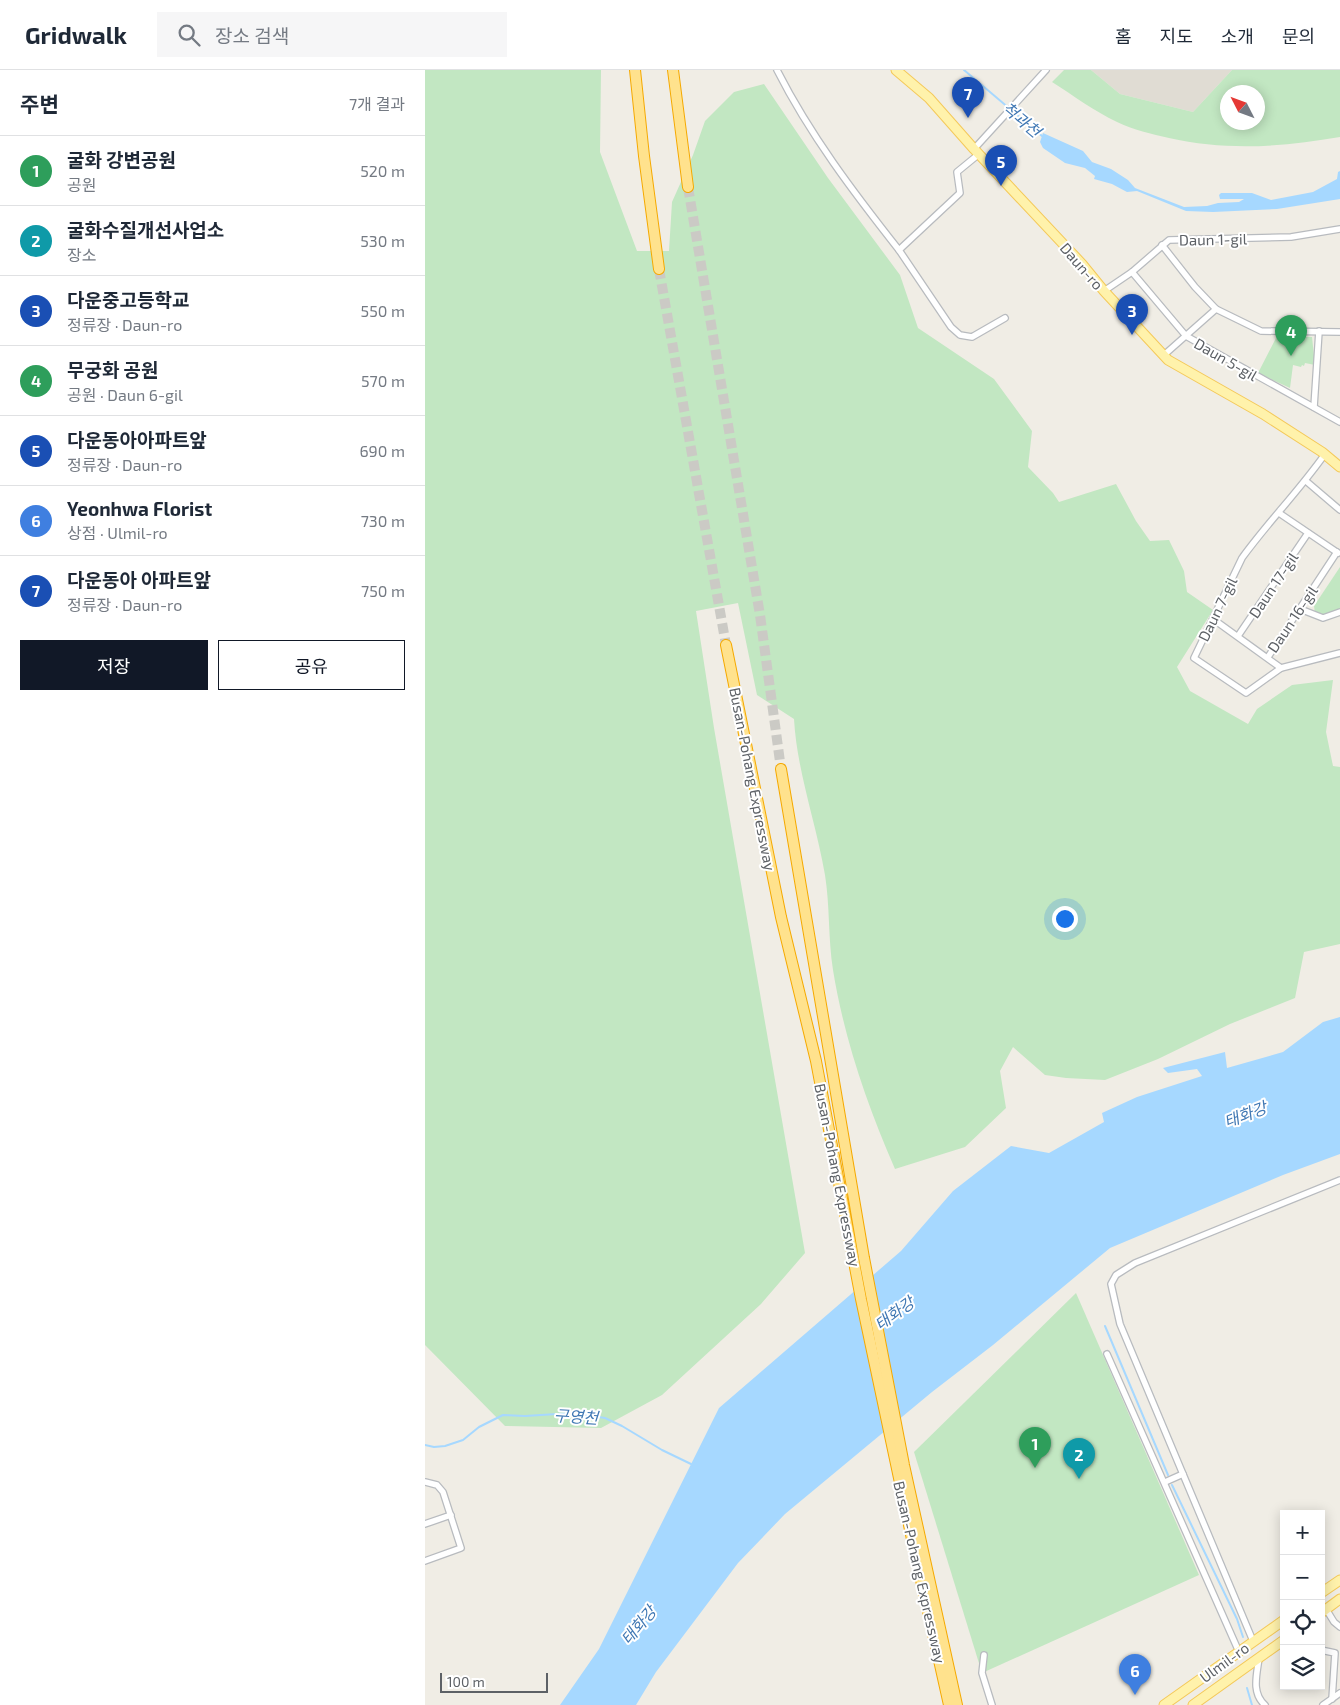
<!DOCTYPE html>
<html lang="ko">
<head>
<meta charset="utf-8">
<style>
  :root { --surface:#fff; --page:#f6f6f7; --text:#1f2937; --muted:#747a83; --line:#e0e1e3; --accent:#111827 }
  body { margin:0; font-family:"Exo 2","Noto Sans KR",sans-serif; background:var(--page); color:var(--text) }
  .controls { position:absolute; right:15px; bottom:15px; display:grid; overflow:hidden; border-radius:0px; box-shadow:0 2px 12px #0003 }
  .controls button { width:45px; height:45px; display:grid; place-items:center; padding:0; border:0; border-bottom:1px solid var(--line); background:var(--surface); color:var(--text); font:25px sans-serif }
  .compass { position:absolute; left:795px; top:15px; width:45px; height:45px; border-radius:50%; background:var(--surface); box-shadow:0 2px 12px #0003; rotate:312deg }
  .scale { position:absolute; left:15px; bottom:12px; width:108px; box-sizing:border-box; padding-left:5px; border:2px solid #5d6166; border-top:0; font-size:14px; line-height:18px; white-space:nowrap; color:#5d6166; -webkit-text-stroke:4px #fff; paint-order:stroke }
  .you { position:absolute; left:639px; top:848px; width:18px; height:18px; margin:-12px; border:4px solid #fff; border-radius:50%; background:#1a73e8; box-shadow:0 0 0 8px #1a73e833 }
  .badge { display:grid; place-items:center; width:32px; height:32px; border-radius:50%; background:var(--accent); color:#fff; font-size:16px; font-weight:700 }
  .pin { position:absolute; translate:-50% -41px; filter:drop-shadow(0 1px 2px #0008) }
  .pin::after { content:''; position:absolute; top:26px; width:18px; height:15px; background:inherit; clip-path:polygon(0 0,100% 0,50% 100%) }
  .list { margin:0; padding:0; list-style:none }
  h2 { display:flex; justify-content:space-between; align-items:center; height:65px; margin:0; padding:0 20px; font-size:21px }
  h2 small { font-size:16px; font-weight:400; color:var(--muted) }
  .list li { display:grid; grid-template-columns:32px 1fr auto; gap:15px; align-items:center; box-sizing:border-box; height:70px; padding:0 20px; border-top:1px solid var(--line) }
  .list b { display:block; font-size:19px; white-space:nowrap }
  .list p { margin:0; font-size:16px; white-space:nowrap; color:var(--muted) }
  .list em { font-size:16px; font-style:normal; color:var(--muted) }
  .actions { display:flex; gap:10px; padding:15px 20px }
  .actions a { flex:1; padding:11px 0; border:1px solid var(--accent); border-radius:0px; text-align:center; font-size:18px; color:var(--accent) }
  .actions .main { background:var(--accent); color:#fff }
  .icon { flex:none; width:28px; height:28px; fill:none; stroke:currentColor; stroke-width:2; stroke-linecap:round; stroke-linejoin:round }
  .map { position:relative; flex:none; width:915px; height:1635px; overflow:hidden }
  header { display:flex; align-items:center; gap:30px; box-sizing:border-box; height:70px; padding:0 25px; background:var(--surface); border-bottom:1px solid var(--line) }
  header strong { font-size:24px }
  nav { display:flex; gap:28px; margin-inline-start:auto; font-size:18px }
  .search { width:350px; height:45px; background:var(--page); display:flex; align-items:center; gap:12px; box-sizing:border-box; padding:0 18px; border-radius:0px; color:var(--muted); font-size:19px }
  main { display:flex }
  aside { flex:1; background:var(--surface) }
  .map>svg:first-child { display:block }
</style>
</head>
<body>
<header>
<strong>Gridwalk</strong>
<div class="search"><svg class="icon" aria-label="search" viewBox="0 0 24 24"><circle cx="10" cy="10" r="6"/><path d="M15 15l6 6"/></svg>장소 검색</div>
<nav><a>홈</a><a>지도</a><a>소개</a><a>문의</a></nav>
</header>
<main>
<aside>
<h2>주변<small>7개 결과</small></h2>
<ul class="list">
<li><span class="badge" style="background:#2e9e5b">1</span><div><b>굴화 강변공원</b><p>공원</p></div><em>520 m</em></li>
<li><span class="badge" style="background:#0f9aa8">2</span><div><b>굴화수질개선사업소</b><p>장소</p></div><em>530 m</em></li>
<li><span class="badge" style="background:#1a4fb4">3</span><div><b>다운중고등학교</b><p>정류장 · Daun-ro</p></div><em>550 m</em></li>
<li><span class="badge" style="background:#2e9e5b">4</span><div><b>무궁화 공원</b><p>공원 · Daun 6-gil</p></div><em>570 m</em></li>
<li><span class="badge" style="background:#1a4fb4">5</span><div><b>다운동아아파트앞</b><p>정류장 · Daun-ro</p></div><em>690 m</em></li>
<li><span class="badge" style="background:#3f7fe0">6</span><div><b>Yeonhwa Florist</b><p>상점 · Ulmil-ro</p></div><em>730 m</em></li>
<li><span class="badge" style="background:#1a4fb4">7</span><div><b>다운동아 아파트앞</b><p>정류장 · Daun-ro</p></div><em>750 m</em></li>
</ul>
<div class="actions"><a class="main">저장</a><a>공유</a></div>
</aside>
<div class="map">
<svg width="915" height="1635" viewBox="0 0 915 1635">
  <rect width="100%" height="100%" fill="#f0ede5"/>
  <path fill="#e0dcd3" d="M666 0H807L768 42 695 24Z"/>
  <g fill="#c2e7c2" fill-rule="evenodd">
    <path d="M0 0H176L175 82 212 181H244L247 132 268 85 280 51 309 22 339 14 403 108 475 205 493 258 569 309 607 361 603 397 628 423 634 432 691 414 711 451 725 471 744 470 759 501 762 522 788 540 752 597 765 621 823 654 832 639 867 615 908 610 901 662 908 696 915 697V874L879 882 870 928 805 954 733 989 680 1010 641 1008 620 1005 588 977 575 1001 581 1038 540 1077 470 1099C442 1035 419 968 408 900 403 868 405 836 400 805 391 752 372 702 369 649L332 625 313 533 271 541 289 658 380 1183 336 1234 237 1325 176 1358 80 1356 0 1275Z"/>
    <path d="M639 0H666L695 24 768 42 807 0H915V67C857 77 802 81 744 68 727 64 708 60 692 52 669 41 649 26 627 12ZM802 22H832V52H802Z"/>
    <path d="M852 266 887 267 890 295 880 293 879 296 877 295 876 297 868 295 865 318 833 303Z"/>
    <path d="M915 497V539L898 545 890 544 889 536Z"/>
    <path d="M651 1223 774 1505 557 1603 489 1382Z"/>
  </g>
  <g fill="#a6d8ff">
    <path d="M618 63 658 81 667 92 686 99 703 110 710 118 759 137 782 136 793 133 814 132 819 129H795L794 125 796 123H827L846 130 888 122 912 109 913 102 915 101V129L852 139 788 142 761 141 712 121 702 122 687 114 669 109 670 106 660 98 640 93 618 78 615 72Z"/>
    <path d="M915 947V1084L858 1105 685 1178 568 1275 507 1322 360 1444 313 1493 231 1602 211 1635H135L174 1579 294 1338 476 1181 528 1121 586 1076 624 1083 679 1052 677 1043 712 1027 777 1006 772 999 743 1003 738 998 800 982 802 998 858 982 898 952Z"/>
  </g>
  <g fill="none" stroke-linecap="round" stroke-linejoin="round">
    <g stroke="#a6d8ff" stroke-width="2">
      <path d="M539 0 617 66"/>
      <path d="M680 1256 743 1405"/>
      <path d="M0 1375 9 1377 20 1376 38 1370 54 1357 78 1345 100 1346 148 1343 180 1348 197 1356 237 1380 266 1394"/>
      <path d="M747 1415 812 1549 818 1567"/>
      <path d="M822 1618 827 1635"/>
    </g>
    <g stroke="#cbcac5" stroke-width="10" stroke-dasharray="10 5" stroke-linecap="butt">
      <path d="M263 117 335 545 356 699"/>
      <path d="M234 199 301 575"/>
    </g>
    <defs>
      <g id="minor">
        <path d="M352 0C385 65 429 123 474 180"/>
        <path d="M549 79 621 0"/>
        <path d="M554 84 532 102 535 123 474 180 526 257 535 265 547 267 580 248"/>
        <path d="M737 175 770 217 791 239 836 261 915 262"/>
        <path d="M707 202 761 266 915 352"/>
        <path d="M679 221 707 202 744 170 866 167 915 159"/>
        <path d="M739 285 791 239"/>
        <path d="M889 337 894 261"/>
        <path d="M900 384C874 421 843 452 817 488L769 588 821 623 856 598 915 583"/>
        <path d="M881 411 915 440"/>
        <path d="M854 443 913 483"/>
        <path d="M875 539 898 548 915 542"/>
        <path d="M788 549 856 598"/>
        <path d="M813 566 883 463"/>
        <path d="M843 587 912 482"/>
        <path d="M682 1284 814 1582"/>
        <path d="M0 1412 12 1415 18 1422 36 1478 0 1491"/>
        <path d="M740 1412 758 1404"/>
        <path d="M0 1454 26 1445"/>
        <path d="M901 1539 909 1552 915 1557"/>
        <path d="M828 1571 695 1254 686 1214 691 1205 710 1193 915 1110"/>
        <path d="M896 1580 910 1583 907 1629"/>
        <path d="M559 1585 557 1603 567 1635"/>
        <path d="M834 1588C832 1604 826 1623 840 1635"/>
        <path d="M898 1635 915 1623"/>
      </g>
      <g id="primary">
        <path d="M471 0 504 28 549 79 657 194 679 221 743 290 838 344 897 382 915 397"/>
        <path d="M896 1523 915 1510"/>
        <path d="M896 1543 915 1529"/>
        <path d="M739 1635 859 1550"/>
        <path d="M768 1635 859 1570"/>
      </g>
      <g id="motorway">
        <path d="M210 0 219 86 234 199"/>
        <path d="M248 0 263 117"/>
        <path d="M301 575 356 847 391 991 436 1229 488 1474 524 1635"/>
        <path d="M356 699 439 1188 479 1395 532 1635"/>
      </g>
    </defs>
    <use href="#minor" stroke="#b8bbbf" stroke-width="8"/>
    <use href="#primary" stroke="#f4c95a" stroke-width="11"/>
    <use href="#motorway" stroke="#f5a900" stroke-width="12"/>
    <use href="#minor" stroke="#fff" stroke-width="5.5"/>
    <use href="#primary" stroke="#fff2ab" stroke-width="9"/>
    <use href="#motorway" stroke="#ffe28d" stroke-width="10"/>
  </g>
  <g text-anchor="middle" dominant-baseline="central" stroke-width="4" stroke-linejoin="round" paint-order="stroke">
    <g font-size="15" fill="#5d6166" stroke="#fff">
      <text transform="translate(788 169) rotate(-1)">Daun 1-gil</text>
      <text transform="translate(657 196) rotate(49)">Daun-ro</text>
      <text transform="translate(801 289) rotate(30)">Daun 5-gil</text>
      <text transform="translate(848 515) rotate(-56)">Daun 17-gil</text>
      <text transform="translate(792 539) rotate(-64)">Daun 7-gil</text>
      <text transform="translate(867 549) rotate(-56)">Daun 16-gil</text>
      <text transform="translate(328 709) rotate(79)">Busan-Pohang Expressway</text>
      <text transform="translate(413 1105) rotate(79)">Busan-Pohang Expressway</text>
      <text transform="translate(495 1502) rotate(77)">Busan-Pohang Expressway</text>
      <text transform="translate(799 1592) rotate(-36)">Ulmil-ro</text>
    </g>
    <g font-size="16" font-style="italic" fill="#4078b4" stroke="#fff">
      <text transform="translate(597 49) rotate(40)">척과천</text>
      <text transform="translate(820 1044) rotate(-21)">태화강</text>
      <text transform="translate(469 1243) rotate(-36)">태화강</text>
      <text transform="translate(151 1346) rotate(4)">구영천</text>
      <text transform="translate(213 1555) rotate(-50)">태화강</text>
    </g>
  </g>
</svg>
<div class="controls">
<button>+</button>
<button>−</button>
<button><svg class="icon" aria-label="locate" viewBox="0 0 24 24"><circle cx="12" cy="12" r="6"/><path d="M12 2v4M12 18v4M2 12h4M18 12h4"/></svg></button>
<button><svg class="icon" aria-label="layers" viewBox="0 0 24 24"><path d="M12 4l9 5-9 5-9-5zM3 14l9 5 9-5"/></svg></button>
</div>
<svg class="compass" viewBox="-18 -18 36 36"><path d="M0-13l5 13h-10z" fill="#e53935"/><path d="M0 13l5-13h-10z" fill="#747a83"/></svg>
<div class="scale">100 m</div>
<div class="you"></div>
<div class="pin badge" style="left:610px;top:1398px;background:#2e9e5b">1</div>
<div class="pin badge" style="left:654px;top:1409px;background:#0f9aa8">2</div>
<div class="pin badge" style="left:707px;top:265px;background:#1a4fb4">3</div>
<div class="pin badge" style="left:866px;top:286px;background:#2e9e5b">4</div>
<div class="pin badge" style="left:576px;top:116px;background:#1a4fb4">5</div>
<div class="pin badge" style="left:710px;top:1625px;background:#3f7fe0">6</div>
<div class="pin badge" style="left:543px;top:48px;background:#1a4fb4">7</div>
</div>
</main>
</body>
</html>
